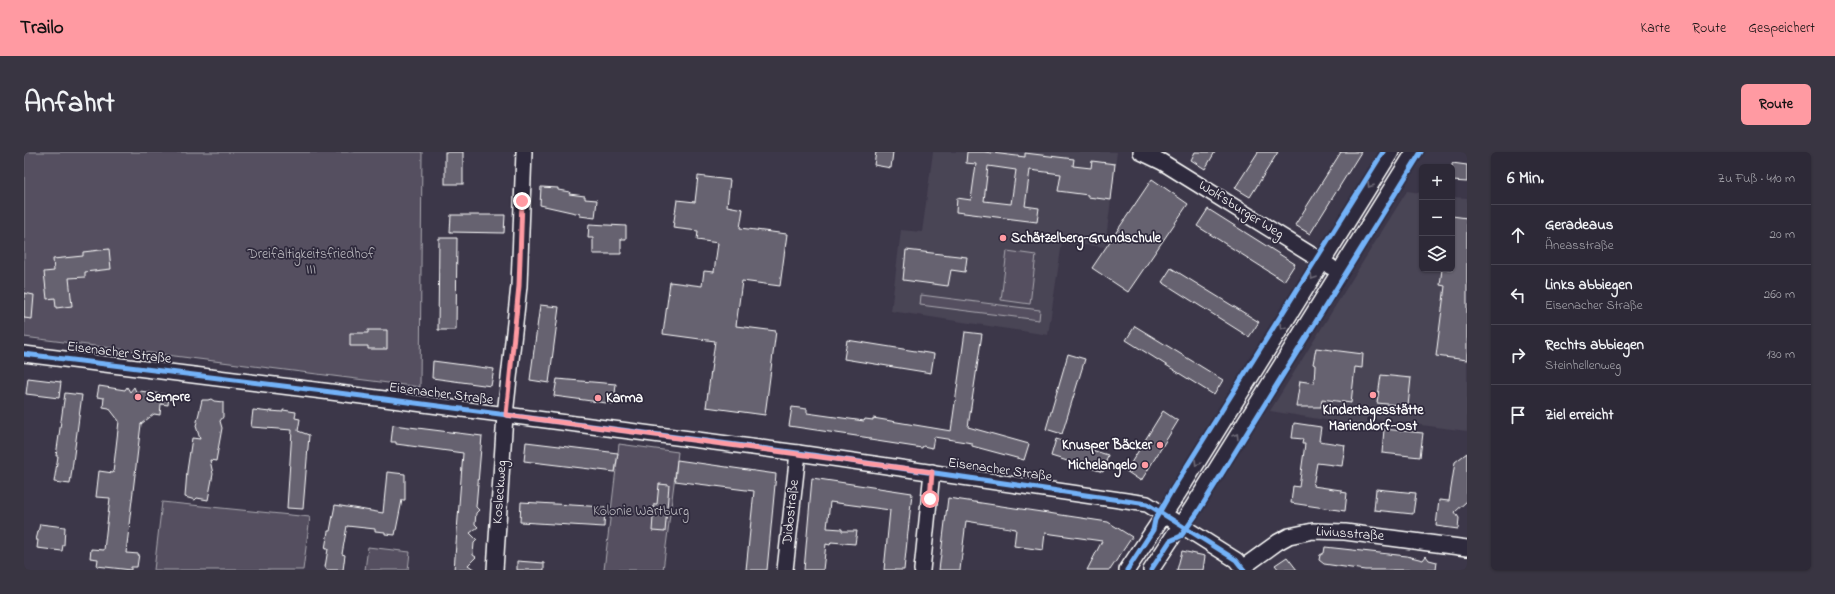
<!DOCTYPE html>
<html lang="de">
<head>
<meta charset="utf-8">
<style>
  :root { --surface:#2d2937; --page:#393542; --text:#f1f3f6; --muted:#a7a6ad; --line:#484552; --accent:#ff9aa2 }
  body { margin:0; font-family:"Indie Flower",sans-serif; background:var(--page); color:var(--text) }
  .controls { position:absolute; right:12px; top:12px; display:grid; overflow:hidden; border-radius:6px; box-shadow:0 1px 3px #0004 }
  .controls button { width:36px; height:36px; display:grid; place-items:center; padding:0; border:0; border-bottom:1px solid var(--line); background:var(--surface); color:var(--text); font:20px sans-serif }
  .stop { position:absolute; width:12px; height:12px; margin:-9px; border:3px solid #ff9aa2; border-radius:50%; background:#fff }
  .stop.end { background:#ff9aa2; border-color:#fff; box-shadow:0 1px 4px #0008 }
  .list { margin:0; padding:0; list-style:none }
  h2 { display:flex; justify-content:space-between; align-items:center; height:52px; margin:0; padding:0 16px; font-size:17px }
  h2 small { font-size:13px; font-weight:400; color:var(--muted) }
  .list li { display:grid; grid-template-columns:26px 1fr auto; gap:12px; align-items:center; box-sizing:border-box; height:60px; padding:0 16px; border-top:1px solid var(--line) }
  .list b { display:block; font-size:15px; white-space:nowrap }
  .list p { margin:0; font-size:13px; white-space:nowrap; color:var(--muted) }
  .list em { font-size:13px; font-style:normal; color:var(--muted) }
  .icon { flex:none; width:22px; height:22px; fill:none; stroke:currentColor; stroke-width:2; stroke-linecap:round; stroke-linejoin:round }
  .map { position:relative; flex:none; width:1443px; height:418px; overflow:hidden; border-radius:6px }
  header { display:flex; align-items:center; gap:24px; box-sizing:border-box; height:56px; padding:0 20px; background:var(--accent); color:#111 }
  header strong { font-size:19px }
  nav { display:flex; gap:22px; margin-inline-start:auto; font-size:14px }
  .intro { display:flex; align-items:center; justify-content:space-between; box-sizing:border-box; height:96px; padding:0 24px }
  h1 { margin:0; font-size:28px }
  .button { padding:10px 18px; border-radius:6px; background:var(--accent); color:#111; font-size:14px; font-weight:700 }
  main { display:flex; gap:24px; padding:0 24px }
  aside { flex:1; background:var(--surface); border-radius:6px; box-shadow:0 1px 3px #0004 }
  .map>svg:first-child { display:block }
</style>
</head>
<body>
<header>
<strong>Trailo</strong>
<nav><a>Karte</a><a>Route</a><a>Gespeichert</a></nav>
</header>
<div class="intro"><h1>Anfahrt</h1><a class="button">Route</a></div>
<main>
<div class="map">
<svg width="1443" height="418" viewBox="0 0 1443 418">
  <rect width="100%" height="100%" fill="#3c3749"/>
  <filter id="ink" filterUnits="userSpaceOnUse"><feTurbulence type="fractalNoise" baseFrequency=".025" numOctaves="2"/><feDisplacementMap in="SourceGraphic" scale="8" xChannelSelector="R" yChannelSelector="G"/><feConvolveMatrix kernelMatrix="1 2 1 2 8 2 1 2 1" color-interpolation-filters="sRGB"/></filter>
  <g filter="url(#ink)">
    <g fill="#494455">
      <path d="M909 0H1093L1081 95 1038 91 1024 183 867 159 877 78 898 80Z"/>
      <path d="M1383 39 1398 41V117H1428V45L1443 46V279L1351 267 1350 276 1246 259Z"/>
    </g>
    <g fill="#555060" stroke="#aaa8b0">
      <path d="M0 0H398L396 235 0 185Z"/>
      <path d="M983 99 1012 103 1006 152 977 148Z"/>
      <path d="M897 143 1016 158 1015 168 896 153Z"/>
      <path d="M595 292 654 300 639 418H580Z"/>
      <path d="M138 350 286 365 279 418H130Z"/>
      <path d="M344 395 386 400 384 418H341Z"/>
    </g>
    <g fill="#666270" stroke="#fff" fill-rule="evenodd">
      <rect x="421" y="0" width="18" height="32"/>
      <path d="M852 0H869L867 16 850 13Z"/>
      <path d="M943 0H960L1001 5V1L1050 7 1049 14 1067 16 1068 9 1091 12 1087 48 1064 45V43L1034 39 1037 22 1006 18 1001 54 1015 56 1013 70 932 60 933 46 947 48 952 12 942 11ZM964 14 992 18 987 52 960 49Z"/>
      <path d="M1171 0H1191L1181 17 1167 8Z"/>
      <path d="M1234 0H1254L1226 45 1211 36Z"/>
      <path d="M1317 0H1337L1286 82 1271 73Z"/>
      <path d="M1428 11 1443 13V30L1428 29Z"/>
      <path d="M674 24 706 28 703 54 719 57 716 76 763 82 756 134 718 129 712 174 752 179 741 263 682 255 691 189 639 182 646 130 678 134 680 119 690 120 694 91 673 88 674 79 649 76 653 48 671 50Z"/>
      <path d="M1128 27 1164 52 1104 140 1068 116Z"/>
      <path d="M517 35 534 36V38L546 40 545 42 561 44V47L573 48 571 66 556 64V62L516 53Z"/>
      <path d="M1184 57 1271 112 1260 129 1173 74Z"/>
      <path d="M427 63H481L480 81 426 80Z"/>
      <path d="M1428 64 1443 66V208L1412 204 1421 134 1416 133 1418 117H1428Z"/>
      <path d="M565 72 602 74V87H597V102H569V86H564Z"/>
      <path d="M415 86H433L432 178H414Z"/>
      <path d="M85 97 87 117 61 120V125L45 126 48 154 32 156 31 146 23 147 20 120 30 119 29 107 59 104V100Z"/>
      <path d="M882 98 943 105 941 120 927 118 924 134 879 128Z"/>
      <path d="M1147 116 1235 170 1225 185 1138 130Z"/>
      <path d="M0 141 10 143 8 167 0 166Z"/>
      <path d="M516 153 535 155 525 231 506 228Z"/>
      <path d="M1111 174 1199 228 1190 243 1102 188Z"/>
      <path d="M344 178H363V197H344V194H326V181H344Z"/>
      <path d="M941 180 958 182 944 275 1005 292 1000 308 948 294V291L910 285 908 296 899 294 898 296 846 288V286L765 274 768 255 783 257V261L840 269 841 267 849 268V266L927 279Z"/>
      <path d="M823 188 910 202 907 221 820 207Z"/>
      <path d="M1292 196 1339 202 1338 216 1331 215 1327 251 1298 247 1297 255H1272L1276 229 1290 231 1291 213 1289 212Z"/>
      <path d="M1044 202 1061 207 1038 282 1022 277Z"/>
      <path d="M409 209 470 217 467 234 408 226Z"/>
      <path d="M1357 223 1387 226 1384 254 1353 251Z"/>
      <path d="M4 226 37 230 35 246 2 242Z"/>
      <path d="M533 227 592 232 590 252 530 244Z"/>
      <path d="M75 234 101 238 103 235 106 240 110 235 113 242 116 239 145 243 144 253 137 252 136 263 130 262 117 272 105 373 107 375 105 376 102 401 115 402 113 415H107V418L73 414 74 407 66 406 67 397 80 398 86 346 72 345 75 319 89 321 95 269 85 256 79 255 80 246 73 245Z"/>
      <path d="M41 241 58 243 46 332 30 330 34 304H32Z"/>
      <path d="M187 247 190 249 199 250V265L196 269 198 276 192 309 186 308 189 322 184 348 173 346 171 348 161 345 163 319 168 286 176 287 172 274 178 248H184Z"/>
      <path d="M229 258 246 260V259L259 260V258L272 260 271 266 276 267 274 279 285 283 279 357 263 356 268 278 227 275Z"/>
      <path d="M1139 259 1154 269 1117 329 1102 319Z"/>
      <path d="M1270 271 1297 275 1295 289 1321 293 1318 314 1293 311 1289 334 1317 338V340L1323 341 1321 359 1267 351 1269 334 1275 335 1281 292H1278L1279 287 1268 286Z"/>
      <path d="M369 273 458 284 452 355 455 358 452 361 451 372 454 375 446 381 453 388 450 391 449 403 452 405 444 413 451 418H430L439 301 372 292V290H367Z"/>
      <path d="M1360 277 1399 281 1396 305 1358 301Z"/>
      <path d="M1032 287 1084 303 1079 320 1027 304Z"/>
      <path d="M502 290 594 301 591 320 500 309Z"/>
      <path d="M1443 301V349L1431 360 1435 366 1434 377 1412 374 1415 348 1425 349 1431 310Z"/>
      <path d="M653 308 752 322 743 418H722L730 339 651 329Z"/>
      <path d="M363 320 381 322V348H378L371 383 361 382V380L351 379V377L323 374 318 402 321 403 319 418H303L301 415 304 397H301L304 379H306L311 353 359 361Z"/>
      <path d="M788 326 888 341 880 418H860L866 358 806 350 803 376 818 377V379H833L831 392 807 390 806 393 802 392 799 418H780Z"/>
      <path d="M635 332 645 333 641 380 628 379 630 352H633Z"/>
      <path d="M1352 337 1392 341 1389 362 1350 358Z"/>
      <path d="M924 346 1084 370 1108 385 1086 418H1063L1078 389 1021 381 1019 398 990 394 992 377 942 369 936 418H915Z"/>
      <path d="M497 350 581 355 580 375 496 370Z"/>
      <path d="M16 372 41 375 40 393H39L38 399 13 396 14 388H12Z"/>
      <path d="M1301 395 1383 404 1399 408 1402 404 1405 408 1413 410 1412 418H1341L1300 412 1295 408 1296 403 1300 401Z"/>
      <path d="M1158 399 1181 404 1179 418H1153Z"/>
      <path d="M1263 405 1273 418H1255L1251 413Z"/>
      <path d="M493 409 520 411V418H493Z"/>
    </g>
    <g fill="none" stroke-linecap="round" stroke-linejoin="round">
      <defs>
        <g id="minor">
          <path d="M1117 0 1138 10 1307 115"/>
          <path d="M0 202 307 240 774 301 1123 352 1212 408 1220 418"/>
          <path d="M1218 416 1254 390 1265 384 1289 379 1321 380 1443 396"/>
          <path d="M471 418 481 263 495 134 500 0"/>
          <path d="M761 418 774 301"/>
          <path d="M898 418 908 320"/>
          <path d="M1103 418 1155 340 1367 0"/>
          <path d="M1127 418 1168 356 1390 0"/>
        </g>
      </defs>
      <use href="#minor" stroke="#fff" stroke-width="18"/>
      <use href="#minor" stroke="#2f2a3d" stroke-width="15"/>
      <defs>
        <g id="cycleway">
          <path d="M0 202 307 240 774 301 1123 352 1212 408 1220 418"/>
          <path d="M1103 418 1129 378 1131 368 1148 338 1359 0"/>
          <path d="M1127 418 1146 389 1157 384 1174 360 1397 0"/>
        </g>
      </defs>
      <use href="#cycleway" stroke="#2f2a3d" stroke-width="8"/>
      <use href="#cycleway" stroke="#73b2f8" stroke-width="5"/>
    </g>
    <defs><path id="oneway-chevron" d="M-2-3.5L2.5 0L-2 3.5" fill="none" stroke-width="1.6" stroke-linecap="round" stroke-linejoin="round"/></defs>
    <g stroke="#6d6a77">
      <use href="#oneway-chevron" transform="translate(1346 33) rotate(122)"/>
      <use href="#oneway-chevron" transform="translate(1289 125) rotate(122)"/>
      <use href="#oneway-chevron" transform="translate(1258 175) rotate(122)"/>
      <use href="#oneway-chevron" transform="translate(1212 284) rotate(-58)"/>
      <use href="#oneway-chevron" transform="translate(1173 311) rotate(122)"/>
    </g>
  </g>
  <g fill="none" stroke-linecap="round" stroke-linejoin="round" filter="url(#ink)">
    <path stroke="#ff9aa2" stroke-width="5" d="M498 49 495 134 482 263 908 320 906 347"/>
  </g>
  <g fill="#ff9aa2" stroke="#2f2a3d" stroke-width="1.5">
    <circle cx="979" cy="86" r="4"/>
    <circle cx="1349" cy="243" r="4"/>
    <circle cx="114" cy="245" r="4"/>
    <circle cx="574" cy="246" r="4"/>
    <circle cx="1136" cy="293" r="4"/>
    <circle cx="1121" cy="313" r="4"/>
  </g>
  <g text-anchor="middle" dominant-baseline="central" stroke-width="3.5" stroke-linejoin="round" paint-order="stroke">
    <g font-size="14" fill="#fff" stroke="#2f2a3d">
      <text transform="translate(1217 58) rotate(32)">Wolfsburger Weg</text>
      <text transform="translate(95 201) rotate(7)">Eisenacher Straße</text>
      <text transform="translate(417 242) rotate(7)">Eisenacher Straße</text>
      <text transform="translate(976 318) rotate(8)">Eisenacher Straße</text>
      <text transform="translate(476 340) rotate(-86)">Kosleckweg</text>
      <text transform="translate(767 360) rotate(-84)">Didostraße</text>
      <text transform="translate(1326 382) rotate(4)">Liviusstraße</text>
    </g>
    <g font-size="14" font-weight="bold" fill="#fff" stroke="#2f2a3d" text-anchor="start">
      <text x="987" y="86">Schätzelberg-Grundschule</text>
      <text x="122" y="245">Sempre</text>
      <text x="582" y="246">Karma</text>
      <text x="1349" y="258" text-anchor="middle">Kindertagesstätte<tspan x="1349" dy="16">Mariendorf-Ost</tspan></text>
      <text x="1128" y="293" text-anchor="end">Knusper Bäcker</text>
      <text x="1113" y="313" text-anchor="end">Michelangelo</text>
    </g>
    <g font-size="14" fill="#bbb9bf" stroke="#2f2a3d">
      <text x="287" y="102">Dreifaltigkeitsfriedhof<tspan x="287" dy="16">III</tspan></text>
      <text x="617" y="359">Kolonie Wartburg</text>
    </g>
  </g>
</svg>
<div class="controls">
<button>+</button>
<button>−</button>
<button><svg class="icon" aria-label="layers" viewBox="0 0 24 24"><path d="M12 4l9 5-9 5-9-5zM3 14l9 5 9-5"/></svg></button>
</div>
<div class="stop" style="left:906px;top:347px"></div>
<div class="stop end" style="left:498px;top:49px"></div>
</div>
<aside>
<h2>6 Min.<small>Zu Fuß · 410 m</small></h2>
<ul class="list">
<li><svg class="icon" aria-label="ahead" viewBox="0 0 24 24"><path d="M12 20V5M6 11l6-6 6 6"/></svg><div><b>Geradeaus</b><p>Äneasstraße</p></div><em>20 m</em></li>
<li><svg class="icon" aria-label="left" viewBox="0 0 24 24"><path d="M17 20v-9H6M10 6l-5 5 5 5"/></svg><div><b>Links abbiegen</b><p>Eisenacher Straße</p></div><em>260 m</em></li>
<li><svg class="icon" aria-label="right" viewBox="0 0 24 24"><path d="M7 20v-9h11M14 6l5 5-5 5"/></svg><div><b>Rechts abbiegen</b><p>Steinhellenweg</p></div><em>130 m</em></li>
<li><svg class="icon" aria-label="arrive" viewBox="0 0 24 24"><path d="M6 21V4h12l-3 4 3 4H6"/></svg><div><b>Ziel erreicht</b></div></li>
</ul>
</aside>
</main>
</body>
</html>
